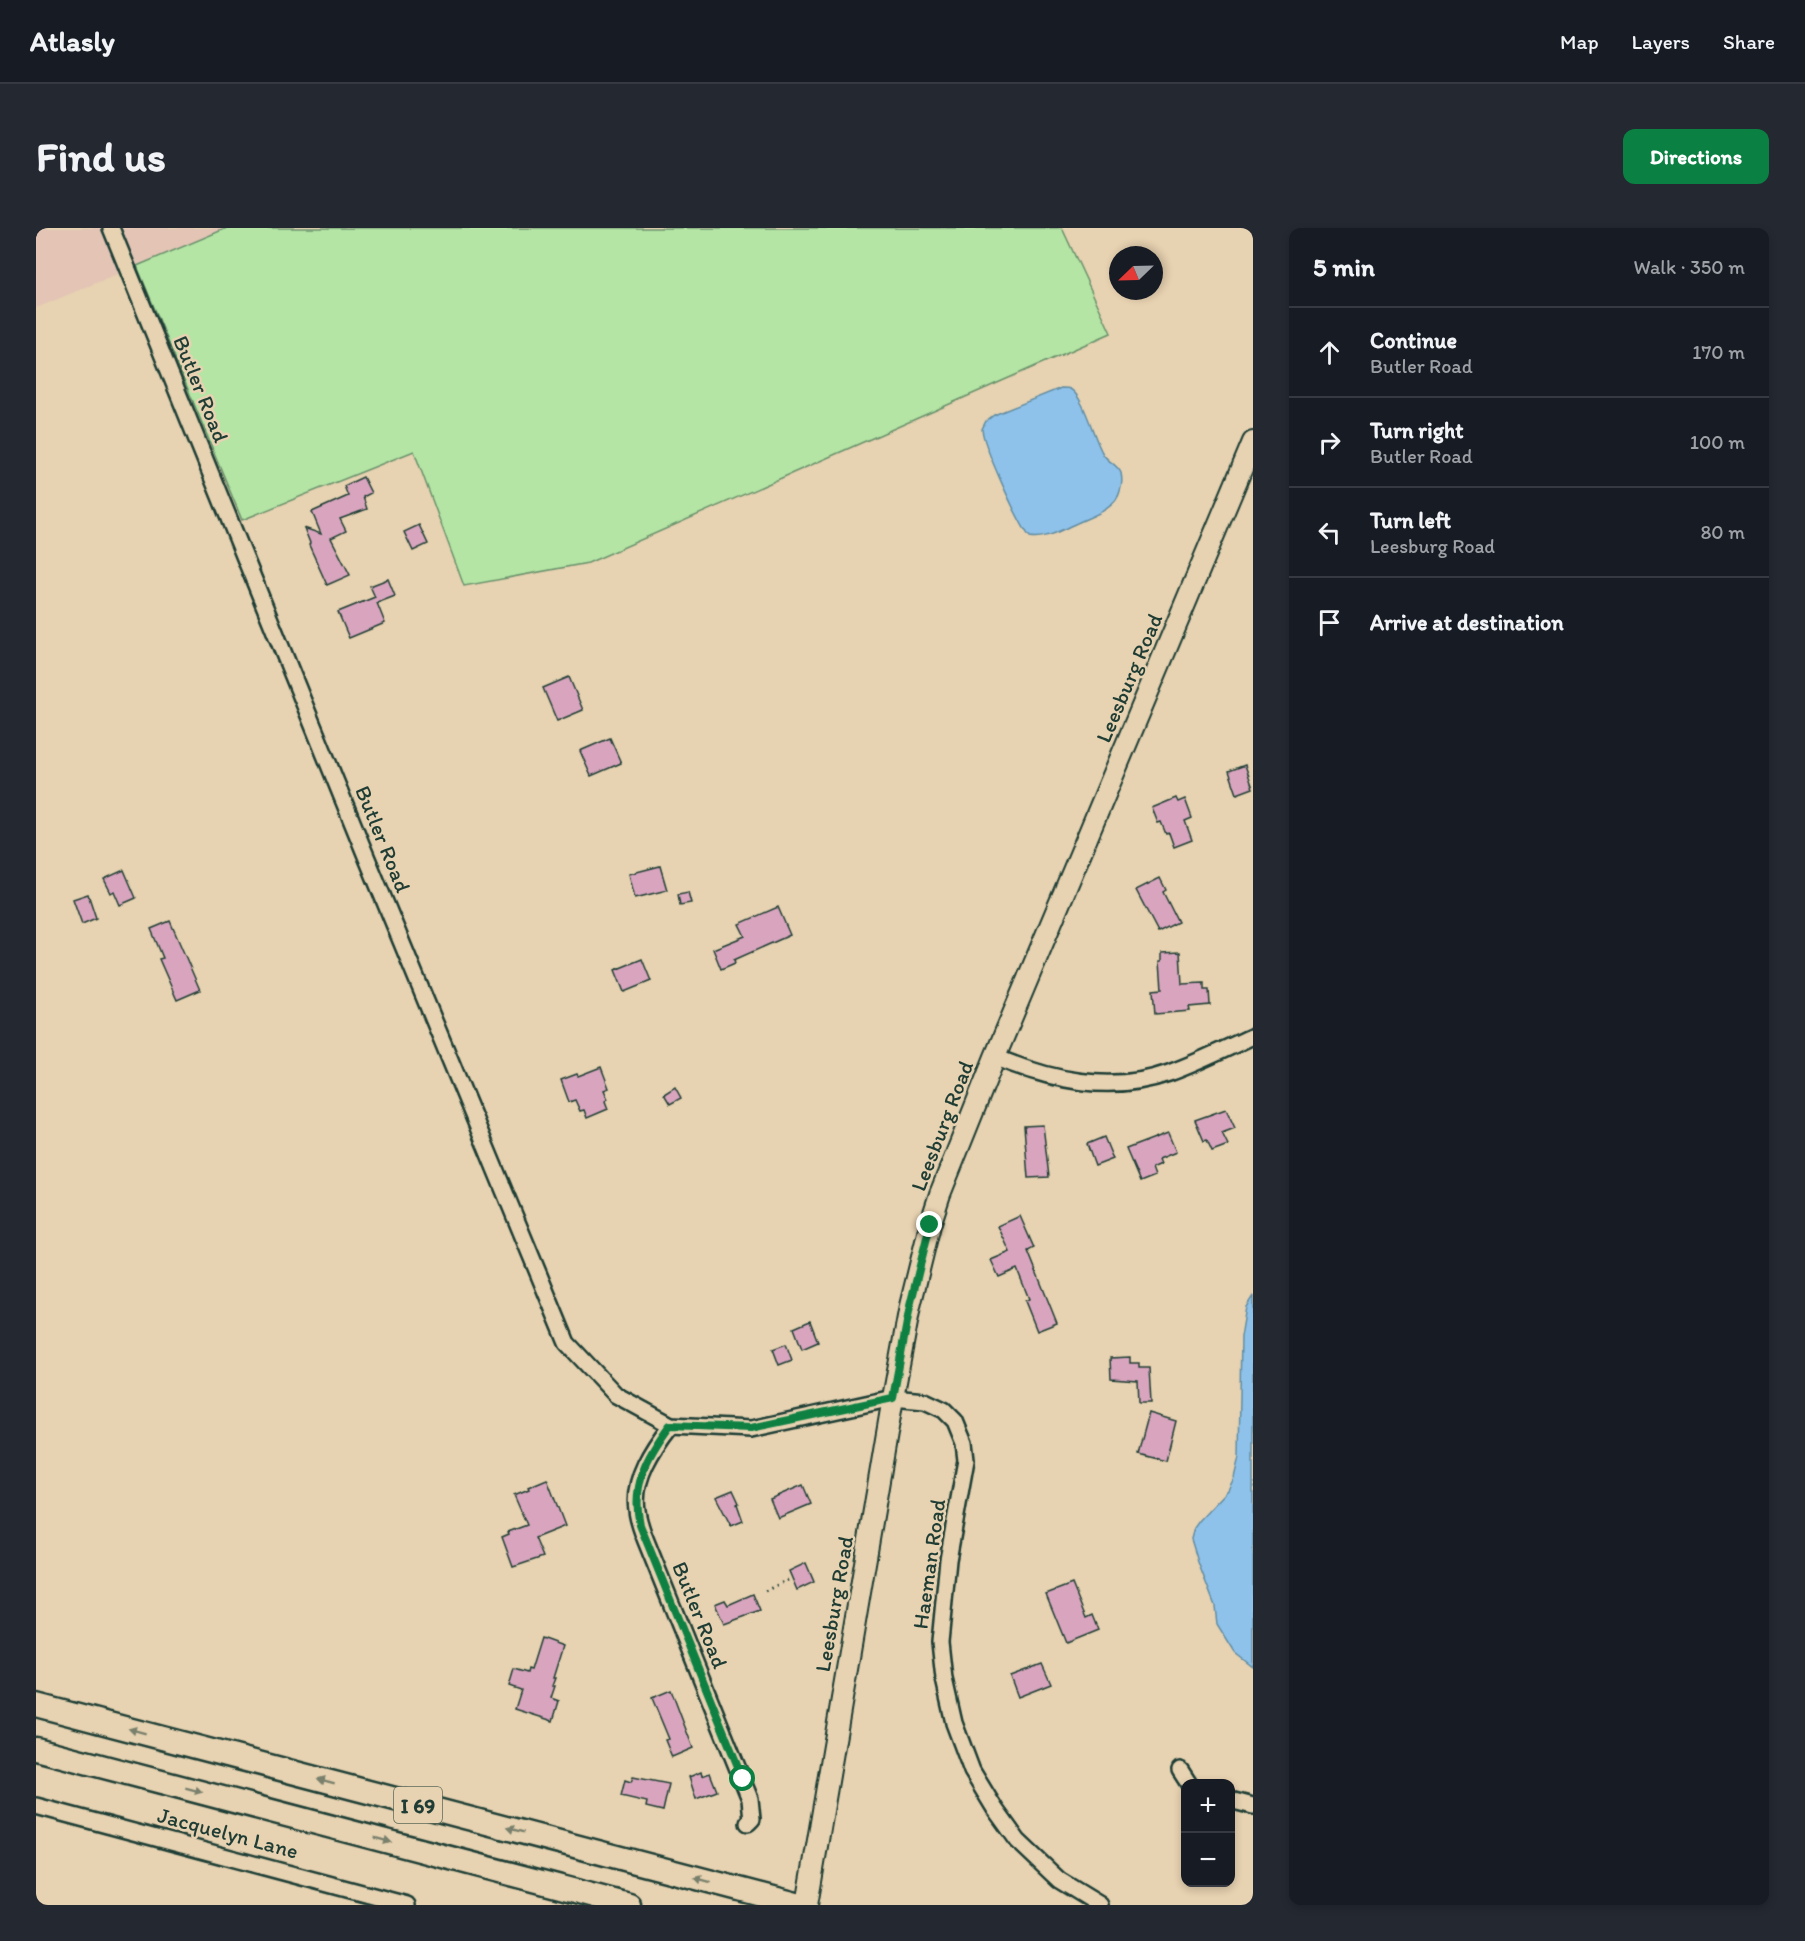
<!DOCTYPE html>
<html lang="en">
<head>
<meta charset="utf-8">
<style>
  :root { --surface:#171b24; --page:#242831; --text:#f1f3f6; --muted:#9ea1a6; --line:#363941; --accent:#0b8043 }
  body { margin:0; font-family:Itim,sans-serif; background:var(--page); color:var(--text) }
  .controls { position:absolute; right:18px; bottom:18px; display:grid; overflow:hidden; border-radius:12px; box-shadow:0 3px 9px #0003 }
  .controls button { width:54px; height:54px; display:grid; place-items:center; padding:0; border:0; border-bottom:2px solid var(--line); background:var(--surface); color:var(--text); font:30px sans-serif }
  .compass { position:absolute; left:1073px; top:18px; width:54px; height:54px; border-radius:50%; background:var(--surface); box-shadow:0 3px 9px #0003; rotate:247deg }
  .stop { position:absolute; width:18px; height:18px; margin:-14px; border:4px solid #0b8043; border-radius:50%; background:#fff }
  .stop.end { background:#0b8043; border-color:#fff; box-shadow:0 2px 6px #0008 }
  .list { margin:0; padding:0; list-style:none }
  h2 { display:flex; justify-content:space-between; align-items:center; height:78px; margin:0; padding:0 24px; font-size:26px }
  h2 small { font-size:20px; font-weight:400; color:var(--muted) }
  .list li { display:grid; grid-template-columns:39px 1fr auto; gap:18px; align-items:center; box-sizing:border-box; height:90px; padding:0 24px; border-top:2px solid var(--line) }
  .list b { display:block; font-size:22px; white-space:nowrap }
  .list p { margin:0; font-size:20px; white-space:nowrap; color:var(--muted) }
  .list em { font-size:20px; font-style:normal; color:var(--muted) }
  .icon { flex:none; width:33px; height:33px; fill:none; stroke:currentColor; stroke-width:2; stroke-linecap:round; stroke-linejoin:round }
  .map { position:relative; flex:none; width:1217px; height:1677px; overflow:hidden; border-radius:12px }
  header { display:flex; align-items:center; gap:36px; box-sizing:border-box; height:84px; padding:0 30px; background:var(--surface); border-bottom:2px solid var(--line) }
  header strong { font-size:28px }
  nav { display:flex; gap:33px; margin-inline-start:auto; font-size:21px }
  .intro { display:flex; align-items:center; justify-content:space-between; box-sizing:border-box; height:144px; padding:0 36px }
  h1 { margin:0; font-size:42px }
  .button { padding:15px 27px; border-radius:12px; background:var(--accent); color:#fff; font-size:21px; font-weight:700 }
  main { display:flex; gap:36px; padding:0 36px }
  aside { flex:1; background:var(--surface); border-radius:12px; box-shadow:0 3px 9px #0003 }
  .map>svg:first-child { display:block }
</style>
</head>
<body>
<header>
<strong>Atlasly</strong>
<nav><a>Map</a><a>Layers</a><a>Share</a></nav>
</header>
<div class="intro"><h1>Find us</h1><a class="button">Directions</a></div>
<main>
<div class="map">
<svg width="1217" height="1677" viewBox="0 0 1217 1677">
  <rect width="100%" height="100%" fill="#e7d2b1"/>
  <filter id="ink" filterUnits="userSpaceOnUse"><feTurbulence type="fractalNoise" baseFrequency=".0167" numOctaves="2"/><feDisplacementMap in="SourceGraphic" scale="12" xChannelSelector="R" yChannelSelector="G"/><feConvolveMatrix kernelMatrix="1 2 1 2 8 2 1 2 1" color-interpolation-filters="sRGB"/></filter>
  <g filter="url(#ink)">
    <path fill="#e3c4b5" d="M0 0H191L0 80Z"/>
    <path fill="#b4e5a4" stroke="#6a916c" stroke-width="1.5" d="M191 0H1026L1075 105 552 335 428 358 378 223 206 292 101 38Z"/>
    <g fill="#8ec2eb" stroke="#628da2" stroke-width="1.5">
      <path d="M1025 160C1026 160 1033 160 1034 161 1048 168 1058 212 1067 226 1072 234 1082 237 1085 245 1086 250 1086 258 1084 263 1080 281 1056 288 1041 295 1027 301 1010 312 994 309 983 296 947 217 946 201L950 193 958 187Z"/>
      <path d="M1217 1068V1439L1199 1425 1181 1396 1179 1378 1162 1334 1155 1311 1158 1300 1163 1293 1192 1262 1198 1250 1203 1229 1205 1109 1210 1079Z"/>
    </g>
    <g fill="#d9a5be" stroke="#1f3d34" stroke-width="1.5">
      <path d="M327 249 335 265 327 269 331 281 304 291 310 303 295 310 314 347 291 357 273 317 274 315 268 300 285 306 276 284 312 268 308 258Z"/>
      <path d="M383 297 392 316 377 323 368 304Z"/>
      <path d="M352 351 359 368 341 375 349 395 313 410 302 384 339 369 334 358Z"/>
      <path d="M533 449 547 482 521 493 507 460Z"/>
      <path d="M574 510 585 535 555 548 544 523Z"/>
      <path d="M1209 537 1217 560 1201 566 1193 543Z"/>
      <path d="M1140 570 1142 574 1149 571 1156 590 1149 593 1156 612 1138 619 1133 605 1130 606 1125 594 1122 595 1116 580Z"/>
      <path d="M624 638 631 662 599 670 593 646Z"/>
      <path d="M88 642 100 670 84 677 78 663 75 665 68 651Z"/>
      <path d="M1124 650 1130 662 1127 664 1142 694 1122 704 1100 662Z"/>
      <path d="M652 664 655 675 644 677 642 666Z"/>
      <path d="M52 666 60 690 46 696 37 671Z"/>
      <path d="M742 679 754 707 698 732 699 735 685 741 677 721 709 708 703 696Z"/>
      <path d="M134 693 164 762 141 772 123 731 127 730 115 701Z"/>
      <path d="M1144 724 1146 756 1168 755V762H1173L1174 777 1153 779 1154 783 1119 786 1117 762 1126 761 1124 733H1126V725Z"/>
      <path d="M606 731 615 753 588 764 579 742Z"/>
      <path d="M565 839 573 860 568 862 572 871 569 873 572 881 551 890 548 882 544 883 539 872 533 874 525 852 541 846 542 848Z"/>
      <path d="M639 859 645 870 634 876 628 866Z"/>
      <path d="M1190 881 1199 900 1186 905 1192 917 1176 923 1171 912 1168 913 1159 892Z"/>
      <path d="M1007 897 1013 949 992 950 988 898Z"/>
      <path d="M1132 905 1140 924 1123 931 1125 936 1116 940 1119 948 1104 954 1090 921Z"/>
      <path d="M1068 909 1077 931 1059 938 1051 916Z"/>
      <path d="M984 988 998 1020 992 1023 1021 1095 1001 1103 989 1073 993 1071 981 1041 963 1049 955 1032 974 1024 962 998Z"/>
      <path d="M774 1093 782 1114 766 1121 758 1100Z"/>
      <path d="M750 1116 756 1132 743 1137 737 1121Z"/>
      <path d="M1094 1129V1135H1103V1140H1113L1115 1175H1103L1102 1153 1075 1151 1074 1130Z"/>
      <path d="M1113 1185 1140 1193 1130 1233 1102 1226Z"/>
      <path d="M511 1251 529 1298 499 1310 507 1329 477 1339 466 1309 473 1306 472 1304 491 1297 478 1267 493 1261 492 1259Z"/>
      <path d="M767 1257 775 1276 742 1290 734 1271Z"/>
      <path d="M697 1262 703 1275 701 1276 707 1293 695 1298 680 1269Z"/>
      <path d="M770 1335 778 1354 761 1362 753 1343Z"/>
      <path d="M1036 1356 1050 1390 1056 1387 1062 1402 1030 1415 1010 1366Z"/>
      <path d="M717 1366 724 1383 688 1396 679 1376 689 1372 692 1377Z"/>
      <path d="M505 1410 527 1418 517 1450H519L516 1458H519L515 1470 523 1473 517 1493 479 1481 485 1462 473 1458 478 1441 491 1445 492 1441 495 1442Z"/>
      <path d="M1006 1436 1015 1456 982 1469 974 1448Z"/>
      <path d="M635 1462 657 1520 636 1529 629 1512 633 1511 616 1470Z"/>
      <path d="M665 1544 666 1548 674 1545 681 1563 660 1571 653 1549Z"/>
      <path d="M597 1549 633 1556 627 1583 610 1579 611 1574 585 1568 589 1552 595 1554Z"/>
    </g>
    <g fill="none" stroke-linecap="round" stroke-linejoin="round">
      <defs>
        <g id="minor">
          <path d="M75 0 330 628 531 1115 580 1167 635 1197 715 1201 857 1170 889 1173 908 1182 919 1193 928 1215 930 1232 912 1332 904 1414 908 1451 918 1495 936 1543 959 1581 982 1613 1023 1652 1064 1677"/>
          <path d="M959 829C1014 852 1074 866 1133 845 1161 835 1189 821 1217 808"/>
          <path d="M635 1197C617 1220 596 1251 601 1282 602 1293 606 1303 610 1313L714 1571 716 1591 712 1595"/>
          <path d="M1144 1542 1153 1556"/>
          <path d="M1194 1572 1217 1578"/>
          <path d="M0 1578 371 1677"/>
        </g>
        <path id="major" d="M771 1677 857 1170 874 1078 894 997 904 966 959 829 1217 214"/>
        <g id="highway">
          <path d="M0 1477 764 1677"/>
          <path d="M0 1521 593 1677"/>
        </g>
      </defs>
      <use href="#minor" stroke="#1f3d34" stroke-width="20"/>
      <use href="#major" stroke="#1f3d34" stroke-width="24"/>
      <use href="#highway" stroke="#1f3d34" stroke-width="27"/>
      <path stroke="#1f3d34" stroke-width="3" stroke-dasharray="1.5 4.5" stroke-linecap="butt" d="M729 1363 756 1350"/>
      <use href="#minor" stroke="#e7d2b1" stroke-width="15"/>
      <use href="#major" stroke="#e7d2b1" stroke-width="20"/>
      <use href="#highway" stroke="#e7d2b1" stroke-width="22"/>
    </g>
    <defs><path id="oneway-solid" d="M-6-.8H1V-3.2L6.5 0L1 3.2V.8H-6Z" transform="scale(1.5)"/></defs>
    <g fill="#79806c">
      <use href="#oneway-solid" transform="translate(101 1503) rotate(-165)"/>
      <use href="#oneway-solid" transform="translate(290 1553) rotate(-165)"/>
      <use href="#oneway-solid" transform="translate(158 1562) rotate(15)"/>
      <use href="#oneway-solid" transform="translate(479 1602) rotate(-165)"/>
      <use href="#oneway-solid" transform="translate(347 1612) rotate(15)"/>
      <use href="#oneway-solid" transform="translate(667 1652) rotate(-165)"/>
    </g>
  </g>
  <g fill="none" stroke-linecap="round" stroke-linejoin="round" filter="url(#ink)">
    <path stroke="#0b8043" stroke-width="8" d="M707 1551 604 1297C595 1257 611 1228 634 1197L715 1200 857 1170 874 1078 894 997"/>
  </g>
  <g text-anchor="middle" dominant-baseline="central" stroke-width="5" stroke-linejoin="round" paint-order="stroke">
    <rect fill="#e7d2b1" stroke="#5b6a5a" stroke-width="1.5" x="358" y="1559" width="48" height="36" rx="4.5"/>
    <g font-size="21" font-weight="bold" fill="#1f3d34">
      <text x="382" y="1577">I 69</text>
    </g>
    <g font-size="22" fill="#1f3d34" stroke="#e7d2b1">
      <text transform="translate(165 161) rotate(68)">Butler Road</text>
      <text transform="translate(1093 450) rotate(-67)">Leesburg Road</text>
      <text transform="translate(347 611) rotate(68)">Butler Road</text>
      <text transform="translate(906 898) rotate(-69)">Leesburg Road</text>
      <text transform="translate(893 1336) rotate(-82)">Haeman Road</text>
      <text transform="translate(798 1376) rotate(-80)">Leesburg Road</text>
      <text transform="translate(664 1387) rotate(68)">Butler Road</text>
      <text transform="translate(192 1605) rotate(15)">Jacquelyn Lane</text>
    </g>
  </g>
</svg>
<div class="controls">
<button>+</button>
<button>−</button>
</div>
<svg class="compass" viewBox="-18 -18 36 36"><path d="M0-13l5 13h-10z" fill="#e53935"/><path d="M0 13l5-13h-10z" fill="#9ea1a6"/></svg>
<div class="stop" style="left:707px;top:1551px"></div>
<div class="stop end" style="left:894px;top:997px"></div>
</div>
<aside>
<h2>5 min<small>Walk · 350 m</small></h2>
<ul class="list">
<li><svg class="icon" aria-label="ahead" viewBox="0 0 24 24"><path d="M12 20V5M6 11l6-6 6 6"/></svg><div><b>Continue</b><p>Butler Road</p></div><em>170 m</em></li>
<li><svg class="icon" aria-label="right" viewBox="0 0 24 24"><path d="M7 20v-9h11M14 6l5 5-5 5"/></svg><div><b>Turn right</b><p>Butler Road</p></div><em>100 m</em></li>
<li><svg class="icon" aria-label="left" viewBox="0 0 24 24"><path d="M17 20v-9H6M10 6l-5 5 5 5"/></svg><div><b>Turn left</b><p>Leesburg Road</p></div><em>80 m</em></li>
<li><svg class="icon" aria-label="arrive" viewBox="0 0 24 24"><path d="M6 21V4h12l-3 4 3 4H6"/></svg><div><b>Arrive at destination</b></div></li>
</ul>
</aside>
</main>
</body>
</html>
